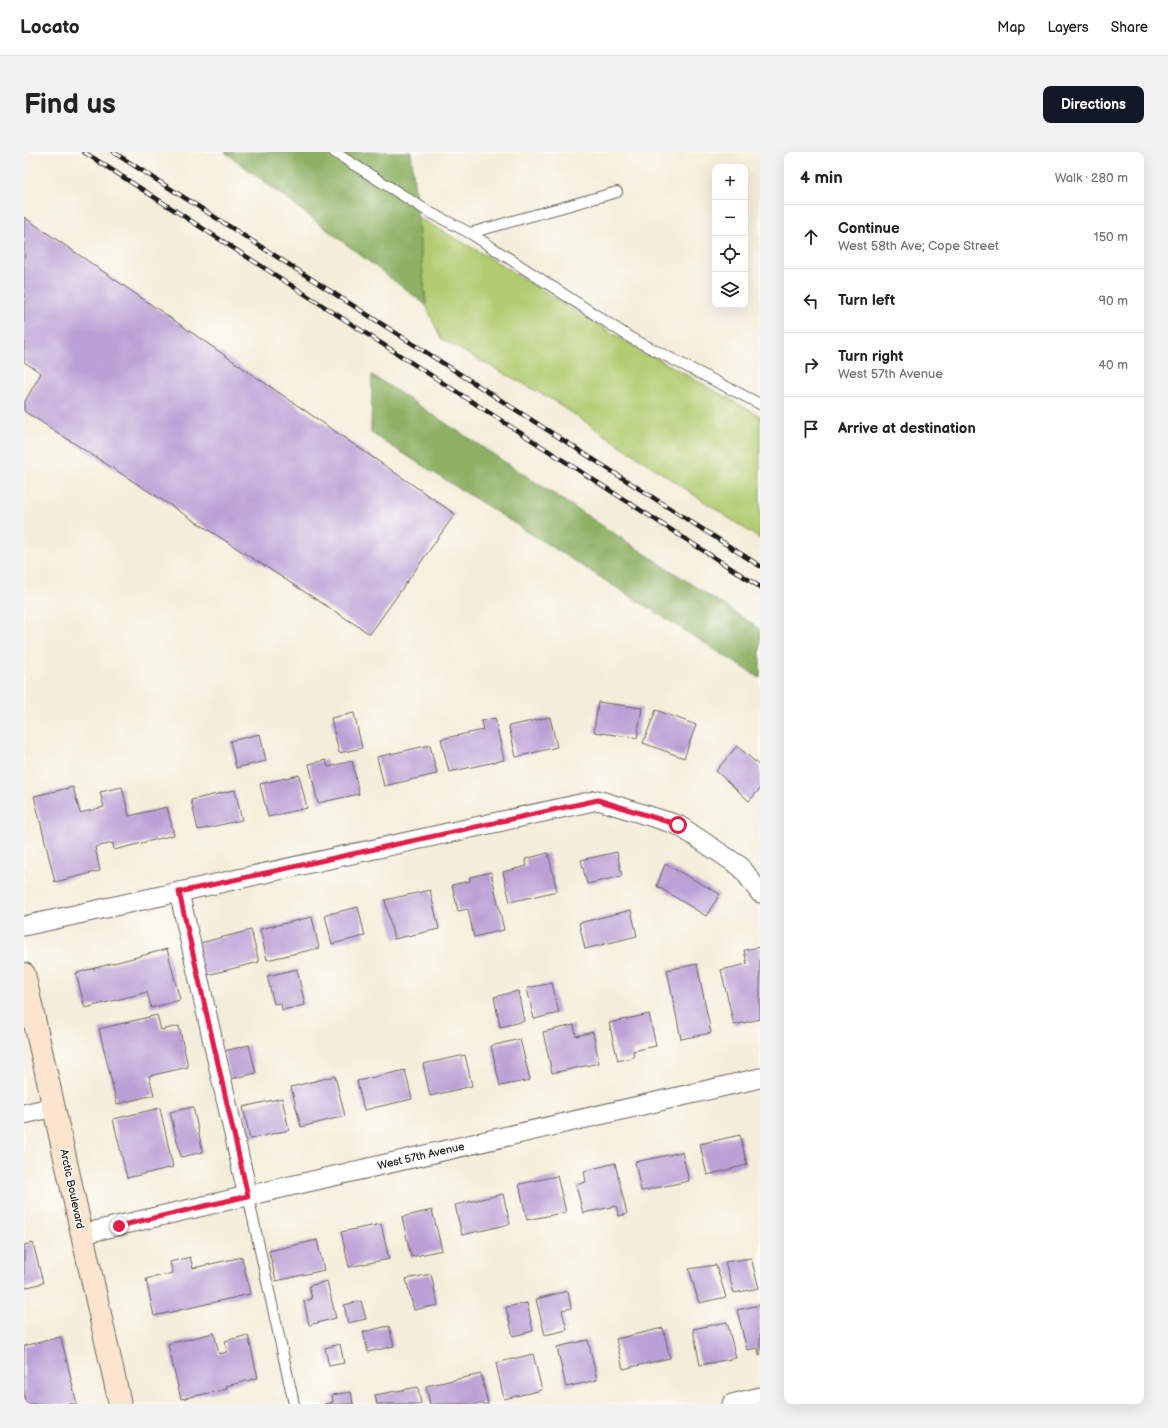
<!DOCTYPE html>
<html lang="en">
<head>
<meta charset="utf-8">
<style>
  :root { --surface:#fff; --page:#f2f2f2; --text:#222; --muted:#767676; --line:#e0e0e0; --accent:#111827 }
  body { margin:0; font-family:"Balsamiq Sans",sans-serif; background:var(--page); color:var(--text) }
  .controls { position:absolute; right:12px; top:12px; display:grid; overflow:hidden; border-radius:8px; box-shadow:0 4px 16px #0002 }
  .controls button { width:36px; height:36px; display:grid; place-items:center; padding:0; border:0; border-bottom:1px solid var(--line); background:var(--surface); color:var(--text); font:20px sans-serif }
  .stop { position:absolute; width:12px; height:12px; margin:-9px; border:3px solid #e11d48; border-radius:50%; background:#fff }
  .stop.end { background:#e11d48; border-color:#fff; box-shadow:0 1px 4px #0008 }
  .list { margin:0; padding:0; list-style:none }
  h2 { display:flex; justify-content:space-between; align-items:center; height:52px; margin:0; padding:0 16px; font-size:17px }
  h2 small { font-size:13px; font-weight:400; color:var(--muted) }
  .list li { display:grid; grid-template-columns:26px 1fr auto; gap:12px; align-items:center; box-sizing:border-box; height:64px; padding:0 16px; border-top:1px solid var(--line) }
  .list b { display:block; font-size:15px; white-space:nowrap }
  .list p { margin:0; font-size:13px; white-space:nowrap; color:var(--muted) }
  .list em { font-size:13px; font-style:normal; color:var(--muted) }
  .icon { flex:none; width:22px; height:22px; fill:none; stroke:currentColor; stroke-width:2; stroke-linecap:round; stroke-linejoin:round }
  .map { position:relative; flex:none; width:736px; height:1252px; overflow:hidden; border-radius:8px }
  header { display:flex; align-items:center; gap:24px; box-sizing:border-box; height:56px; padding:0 20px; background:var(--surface); border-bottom:1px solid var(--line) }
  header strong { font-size:19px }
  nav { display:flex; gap:22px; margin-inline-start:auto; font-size:14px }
  .intro { display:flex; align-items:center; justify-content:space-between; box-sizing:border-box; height:96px; padding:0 24px }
  h1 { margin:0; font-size:28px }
  .button { padding:10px 18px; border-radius:8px; background:var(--accent); color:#fff; font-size:14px; font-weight:700 }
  main { display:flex; gap:24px; padding:0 24px }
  aside { flex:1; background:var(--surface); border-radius:8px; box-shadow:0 4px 16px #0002 }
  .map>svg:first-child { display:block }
</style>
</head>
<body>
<header>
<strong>Locato</strong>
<nav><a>Map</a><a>Layers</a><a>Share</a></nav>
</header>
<div class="intro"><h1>Find us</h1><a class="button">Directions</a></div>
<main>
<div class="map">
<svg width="736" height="1252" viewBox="0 0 736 1252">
  <rect width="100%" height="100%" fill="#fdfcf7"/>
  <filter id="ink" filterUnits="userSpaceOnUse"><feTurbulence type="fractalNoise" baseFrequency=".025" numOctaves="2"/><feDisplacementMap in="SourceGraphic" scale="8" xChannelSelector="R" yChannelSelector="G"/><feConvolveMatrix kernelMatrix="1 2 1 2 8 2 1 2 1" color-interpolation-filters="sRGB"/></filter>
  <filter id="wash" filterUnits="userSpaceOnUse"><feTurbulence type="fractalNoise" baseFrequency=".012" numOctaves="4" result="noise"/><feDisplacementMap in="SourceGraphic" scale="16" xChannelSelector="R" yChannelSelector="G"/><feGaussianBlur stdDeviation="0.9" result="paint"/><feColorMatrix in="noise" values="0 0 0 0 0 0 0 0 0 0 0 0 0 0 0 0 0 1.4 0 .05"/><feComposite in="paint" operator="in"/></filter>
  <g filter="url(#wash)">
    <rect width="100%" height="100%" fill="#f4edd9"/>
    <path fill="#b2cc72" stroke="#677447" d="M393 65 463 104 591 183 736 264V387L529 248 417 187 402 153Z"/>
    <g fill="#8db064" stroke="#546640">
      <path d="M201 0H387L402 153Z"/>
      <path d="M348 223 736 477V526L347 281Z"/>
    </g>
    <g id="blocks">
      <g fill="#bba0d6">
        <path d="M0 65 431 362 346 482 0 259V251L17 221 0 210Z"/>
        <path d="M574 550 618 556 613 586 570 580Z"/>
        <path d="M632 558 672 573 660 606 619 591Z"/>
        <path d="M330 561 338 596 315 601 307 566Z"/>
        <path d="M526 565 533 595 492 605 485 574Z"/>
        <path d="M471 566 480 608 425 620 417 587 459 578 457 569Z"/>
        <path d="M236 582 242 609 212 616 206 589Z"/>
        <path d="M406 593 413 622 360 634 353 605Z"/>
        <path d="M713 594 736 614V637L725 649 692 619Z"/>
        <path d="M302 608 304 615 328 609 335 642 294 651 285 612Z"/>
        <path d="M275 623 283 656 244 665 236 632Z"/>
        <path d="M49 635 56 661 80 655 76 640 98 635 105 664 143 655 150 683 90 698 89 691 71 695 76 719 31 730 10 644Z"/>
        <path d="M211 638 218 668 174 678 167 648Z"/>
        <path d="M593 700 598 724 563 732 557 708Z"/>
        <path d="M524 701 533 739 486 750 479 720 503 714 501 707Z"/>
        <path d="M641 712 696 742 682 764 633 734Z"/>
        <path d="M467 720 480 778 450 785 444 757 434 759 428 733 446 729V725Z"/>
        <path d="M406 738 415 777 370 787 361 748Z"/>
        <path d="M334 755 341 784 308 792 301 763Z"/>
        <path d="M607 758 613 784 561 797 555 771Z"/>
        <path d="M288 765 295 796 243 808 236 777Z"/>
        <path d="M227 778 235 810 179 824 172 792Z"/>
        <path d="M736 795V867L710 873 697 818 723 812 720 798Z"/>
        <path d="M143 797 156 848 127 856 123 840 61 856 52 821Z"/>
        <path d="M673 812 687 881 657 887 643 818Z"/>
        <path d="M273 817 281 853 258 858 257 851 250 852 243 824Z"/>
        <path d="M528 831 535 861 510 867 503 836Z"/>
        <path d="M494 839 500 869 476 875 470 845Z"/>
        <path d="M625 862 632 894 609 899 610 905 594 909 585 871Z"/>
        <path d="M133 863 137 878 155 874 164 915 125 924 130 943 93 952 75 877Z"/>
        <path d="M550 873 552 884 569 880 575 911 528 921 519 880Z"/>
        <path d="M496 887 506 928 476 934 467 894Z"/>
        <path d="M225 893 232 921 207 927 200 899Z"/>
        <path d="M441 903 448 934 406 944 399 912Z"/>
        <path d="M381 918 388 947 340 958 333 929Z"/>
        <path d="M311 924 321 964 277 975 267 935Z"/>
        <path d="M258 946 265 978 226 987 219 955Z"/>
        <path d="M169 955 179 1000 157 1005 146 960Z"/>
        <path d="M136 956 149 1015 103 1026 89 967Z"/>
        <path d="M716 983 723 1013 683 1023 676 992Z"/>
        <path d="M658 1000 665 1029 617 1039 611 1010Z"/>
        <path d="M591 1011 603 1062 595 1064 592 1054 559 1061 552 1033 562 1030 560 1019Z"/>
        <path d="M533 1024 542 1060 503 1068 495 1032Z"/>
        <path d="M479 1042 486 1072 438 1083 431 1053Z"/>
        <path d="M408 1058 418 1098 387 1105 378 1065Z"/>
        <path d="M357 1072 365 1107 325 1115 317 1080Z"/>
        <path d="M293 1088 300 1118 252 1129 245 1099Z"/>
        <path d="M9 1091 19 1131 0 1136V1093Z"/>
        <path d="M166 1105 169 1116 218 1105 226 1142 130 1164 122 1127 149 1121 146 1110Z"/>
        <path d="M727 1106 735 1136 710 1141 701 1110Z"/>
        <path d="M692 1113 702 1145 675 1151 665 1117Z"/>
        <path d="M407 1122 414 1153 390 1158 382 1127Z"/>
        <path d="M303 1129 312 1166 285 1173 280 1149 288 1147 285 1134Z"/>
        <path d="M544 1139 547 1156 538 1158 543 1178 521 1183 512 1147Z"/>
        <path d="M337 1149 342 1167 324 1171 320 1153Z"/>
        <path d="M503 1151 509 1179 489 1184 482 1155Z"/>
        <path d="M736 1153V1203H735L734 1196 723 1198 713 1158Z"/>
        <path d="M703 1170 712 1206 676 1213 669 1177Z"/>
        <path d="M365 1174 370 1194 344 1200 339 1180Z"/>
        <path d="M639 1176 646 1206 599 1217 592 1187Z"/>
        <path d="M190 1181 195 1202 203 1200 201 1189 224 1183 234 1226 202 1234 203 1237 157 1247 144 1192Z"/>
        <path d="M37 1185 53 1252H0V1194Z"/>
        <path d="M564 1188 573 1228 542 1235 533 1195Z"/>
        <path d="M316 1192 320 1211 305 1214 301 1196Z"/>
        <path d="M509 1202 518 1238 480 1247 472 1211Z"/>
        <path d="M457 1222 464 1252H406L402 1234Z"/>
        <path d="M394 1235 397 1252H353L351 1243Z"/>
        <path d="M327 1240 329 1252H300L309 1250 308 1243Z"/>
      </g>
    </g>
  </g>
  <g filter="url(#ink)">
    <use href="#blocks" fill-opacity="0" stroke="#68655e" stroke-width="1"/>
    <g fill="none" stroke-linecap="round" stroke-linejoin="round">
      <defs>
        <g id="service">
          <path d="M310 0 405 60 446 81 607 186 736 252"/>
          <path d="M446 81 593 40"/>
          <path d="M224 1044 270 1252"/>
        </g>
        <g id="minor">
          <path d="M155 740 224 1044"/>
          <path d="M0 774 574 648 654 673 717 715 736 741"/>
          <path d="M0 962 30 955"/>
          <path d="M58 1082 736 926"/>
          <path d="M708 1252 736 1245"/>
        </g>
        <path id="secondary" d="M0 822 96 1252"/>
      </defs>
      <use href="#service" stroke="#68655e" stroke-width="12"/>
      <use href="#minor" stroke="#68655e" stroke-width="21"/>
      <use href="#secondary" stroke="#68655e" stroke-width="24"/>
      <use href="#service" stroke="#fff" stroke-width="10"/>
      <use href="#minor" stroke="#fff" stroke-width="19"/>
      <use href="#secondary" stroke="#fbe5cf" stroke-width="22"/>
      <defs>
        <g id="rail">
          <path d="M60 0 736 435"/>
          <path d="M89 0 736 414"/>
        </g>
      </defs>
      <use href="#rail" stroke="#1c1c1c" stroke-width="4.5"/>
      <use href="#rail" stroke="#fdfcf7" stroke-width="3" stroke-dasharray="9" stroke-linecap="butt"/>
    </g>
  </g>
  <g fill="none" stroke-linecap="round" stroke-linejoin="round" filter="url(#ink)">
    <path stroke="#e11d48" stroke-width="5" d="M95 1074 224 1044 155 740 574 648 654 673"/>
  </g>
  <g text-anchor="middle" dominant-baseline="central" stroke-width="3" stroke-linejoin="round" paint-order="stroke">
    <g font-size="11" fill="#1c1c1c" stroke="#fdfcf7">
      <text transform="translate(397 1004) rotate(-13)">West 57th Avenue</text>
      <text transform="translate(48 1037) rotate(78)">Arctic Boulevard</text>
    </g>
  </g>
</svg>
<div class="controls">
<button>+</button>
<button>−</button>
<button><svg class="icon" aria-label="locate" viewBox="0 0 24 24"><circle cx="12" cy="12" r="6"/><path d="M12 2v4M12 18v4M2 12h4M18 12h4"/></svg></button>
<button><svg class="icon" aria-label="layers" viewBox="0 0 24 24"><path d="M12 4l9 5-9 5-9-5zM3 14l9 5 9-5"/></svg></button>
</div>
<div class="stop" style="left:654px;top:673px"></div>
<div class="stop end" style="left:95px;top:1074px"></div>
</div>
<aside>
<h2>4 min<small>Walk · 280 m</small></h2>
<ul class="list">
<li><svg class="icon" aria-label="ahead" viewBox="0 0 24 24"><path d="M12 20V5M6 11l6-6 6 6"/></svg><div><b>Continue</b><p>West 58th Ave; Cope Street</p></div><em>150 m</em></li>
<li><svg class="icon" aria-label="left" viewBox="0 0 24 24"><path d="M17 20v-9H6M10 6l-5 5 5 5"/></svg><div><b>Turn left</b></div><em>90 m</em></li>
<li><svg class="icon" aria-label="right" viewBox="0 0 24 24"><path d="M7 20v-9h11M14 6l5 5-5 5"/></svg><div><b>Turn right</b><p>West 57th Avenue</p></div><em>40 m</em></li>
<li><svg class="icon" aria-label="arrive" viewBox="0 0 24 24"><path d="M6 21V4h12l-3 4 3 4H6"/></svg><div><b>Arrive at destination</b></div></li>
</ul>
</aside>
</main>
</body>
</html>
